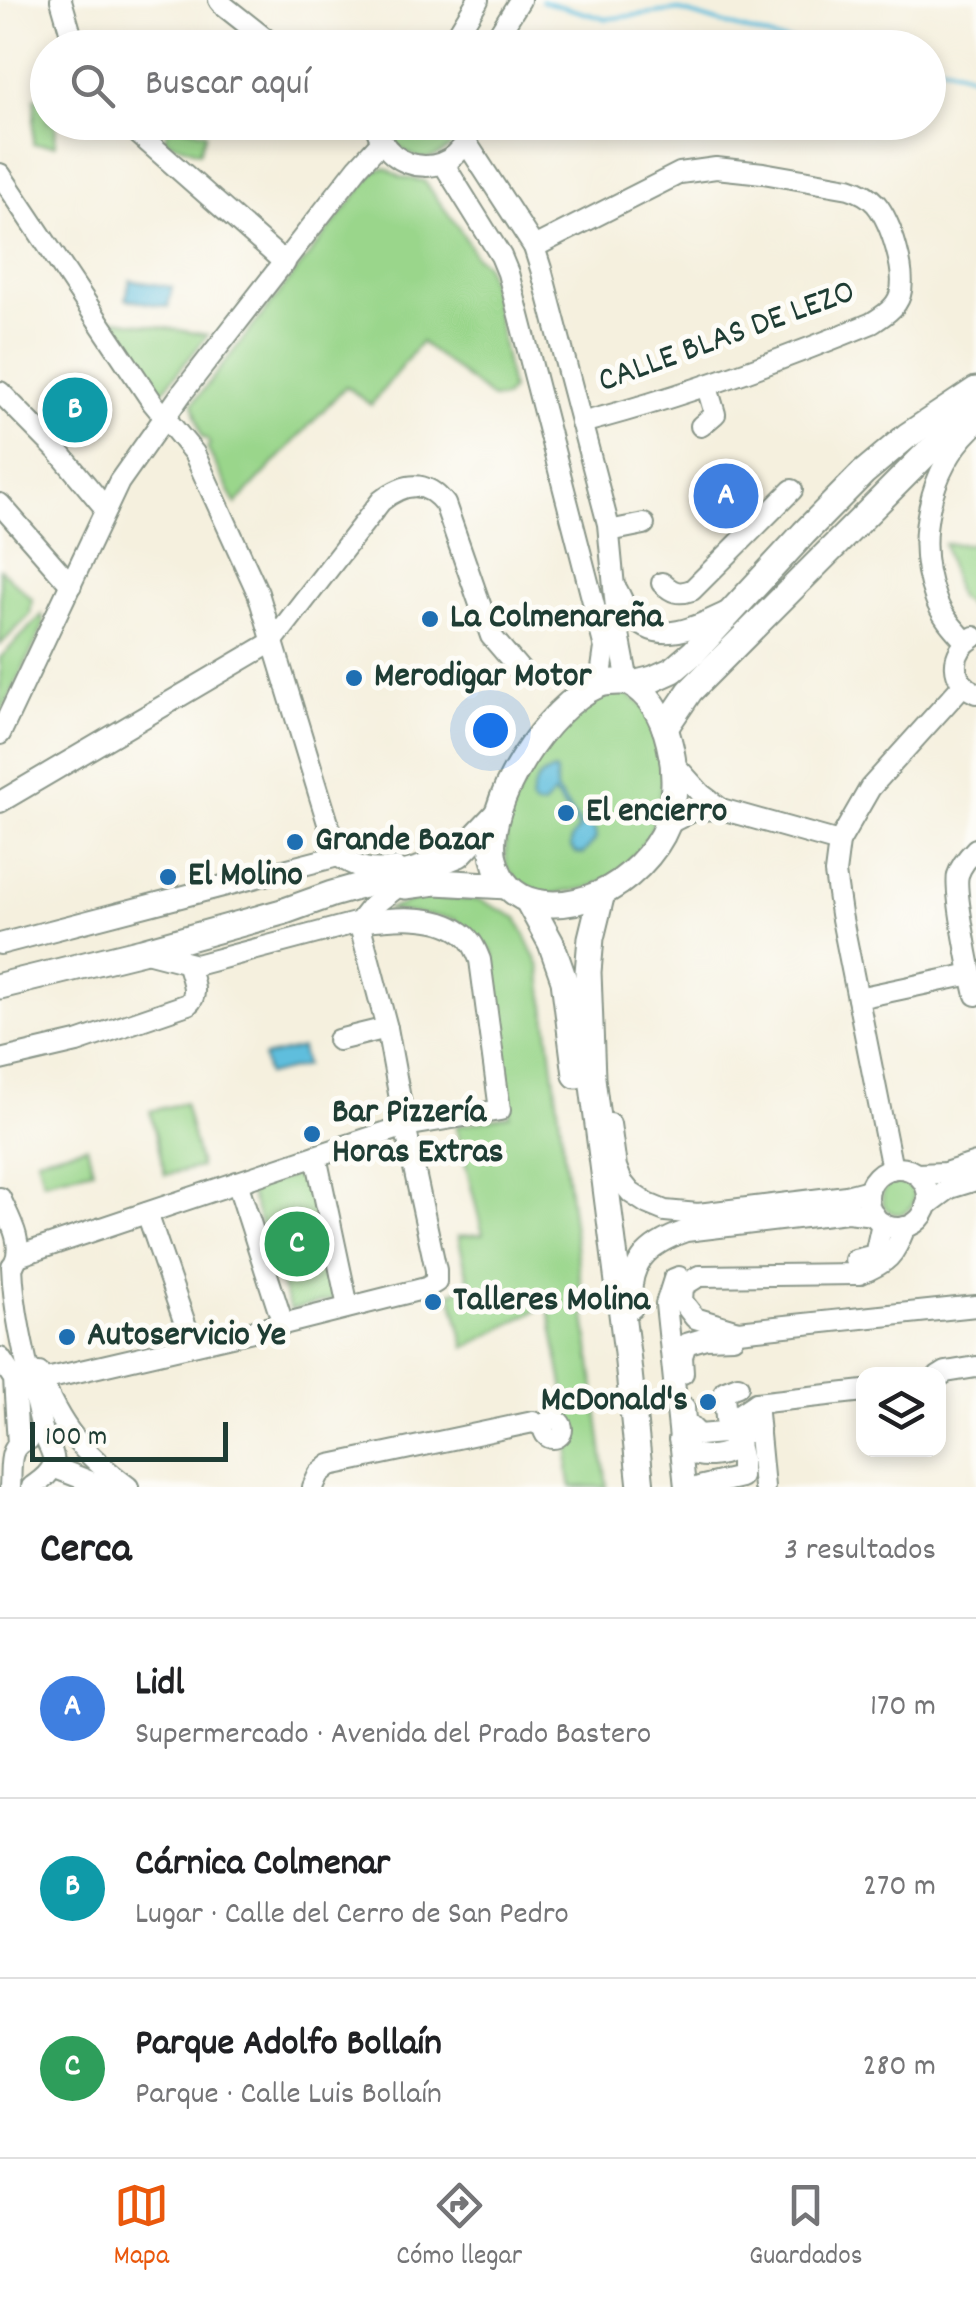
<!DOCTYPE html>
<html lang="es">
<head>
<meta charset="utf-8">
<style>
  :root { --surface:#fff; --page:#f6f6f6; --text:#202124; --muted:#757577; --line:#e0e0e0; --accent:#ea580c }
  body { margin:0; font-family:Dekko,sans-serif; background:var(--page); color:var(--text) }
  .controls { position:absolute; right:30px; bottom:30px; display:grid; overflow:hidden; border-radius:20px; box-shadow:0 5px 15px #0003 }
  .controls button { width:90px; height:90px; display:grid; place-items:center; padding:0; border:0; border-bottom:2px solid var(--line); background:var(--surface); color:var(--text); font:50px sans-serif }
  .scale { position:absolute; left:30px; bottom:25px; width:198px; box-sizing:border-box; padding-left:10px; border:5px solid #1f3d34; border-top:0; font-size:28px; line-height:35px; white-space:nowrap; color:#1f3d34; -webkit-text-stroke:8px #fdfcf7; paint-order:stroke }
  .you { position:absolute; left:490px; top:730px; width:35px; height:35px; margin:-25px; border:8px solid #fff; border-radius:50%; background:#1a73e8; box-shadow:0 0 0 15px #1a73e833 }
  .badge { display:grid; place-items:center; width:65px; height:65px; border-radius:50%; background:var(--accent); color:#fff; font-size:32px; font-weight:700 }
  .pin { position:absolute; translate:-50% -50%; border:5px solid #fff; box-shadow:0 2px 10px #0006 }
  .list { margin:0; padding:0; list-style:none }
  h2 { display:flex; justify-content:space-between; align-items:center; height:130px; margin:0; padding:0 40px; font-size:42px }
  h2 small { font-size:32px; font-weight:400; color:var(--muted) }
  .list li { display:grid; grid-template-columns:65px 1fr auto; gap:30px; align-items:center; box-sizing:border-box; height:180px; padding:0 40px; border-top:2px solid var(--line) }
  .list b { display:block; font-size:38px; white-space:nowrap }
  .list p { margin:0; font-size:32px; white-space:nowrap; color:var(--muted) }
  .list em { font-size:32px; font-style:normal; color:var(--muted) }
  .icon { flex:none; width:55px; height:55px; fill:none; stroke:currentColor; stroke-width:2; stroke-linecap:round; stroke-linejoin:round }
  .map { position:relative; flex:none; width:976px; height:1487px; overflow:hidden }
  .search { position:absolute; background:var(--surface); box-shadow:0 5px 15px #0003; left:30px; right:30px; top:30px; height:110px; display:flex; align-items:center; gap:25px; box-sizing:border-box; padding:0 35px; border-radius:55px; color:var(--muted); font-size:38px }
  .sheet { height:670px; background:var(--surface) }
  nav { display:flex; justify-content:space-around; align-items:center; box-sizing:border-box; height:140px; border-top:2px solid var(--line); background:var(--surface); font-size:28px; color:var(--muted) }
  nav a { display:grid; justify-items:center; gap:5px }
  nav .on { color:var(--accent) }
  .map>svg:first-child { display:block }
</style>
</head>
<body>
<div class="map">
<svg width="976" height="1487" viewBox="0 0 976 1487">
  <rect width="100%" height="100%" fill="#fdfcf7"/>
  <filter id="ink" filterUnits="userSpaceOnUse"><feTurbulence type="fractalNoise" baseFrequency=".01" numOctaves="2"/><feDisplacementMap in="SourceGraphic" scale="20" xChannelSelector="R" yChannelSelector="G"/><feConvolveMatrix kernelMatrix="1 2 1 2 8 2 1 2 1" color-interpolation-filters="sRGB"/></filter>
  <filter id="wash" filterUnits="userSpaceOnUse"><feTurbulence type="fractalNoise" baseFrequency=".0048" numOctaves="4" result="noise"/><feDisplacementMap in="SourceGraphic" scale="40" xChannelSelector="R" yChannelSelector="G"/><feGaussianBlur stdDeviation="2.25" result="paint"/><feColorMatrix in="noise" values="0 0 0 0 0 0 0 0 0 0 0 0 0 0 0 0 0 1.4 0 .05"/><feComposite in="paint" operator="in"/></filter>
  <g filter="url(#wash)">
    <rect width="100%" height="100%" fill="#f5f0de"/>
    <g fill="#9ad68b" stroke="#5c8a60" stroke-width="2.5">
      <path d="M35 98H47L48 122 56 123 55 145 33 144Z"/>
      <path d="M384 122 463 123C460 142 441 160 420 158 413 157 403 150 396 147Z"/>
      <path d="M171 123 206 133 199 152 164 140Z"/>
      <path d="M386 168 401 177 424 181 463 234 475 256 485 264 491 282 511 390 504 398 493 399 421 342 371 405 346 386 236 504 207 448 210 445 206 438H202L193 403 376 170Z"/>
      <path d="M105 318 208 335 159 395Z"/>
      <path d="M944 544H976V610L958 598Z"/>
      <path d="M0 569 32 599 30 615 0 645Z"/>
      <path d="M42 615 44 625 0 718V658Z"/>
      <path d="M625 692 647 708 664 762 658 816 649 836 634 856 612 877 589 888 547 895 518 882 506 866 505 823 532 764 564 722 598 695Z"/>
      <path d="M423 897 480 900 517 918 540 967 607 1487H571L568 1472 571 1428 548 1304 465 1348 451 1292 470 1286 458 1236 483 1234 456 1126 510 1115 493 952 454 919 386 910Z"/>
      <path d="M184 1103 200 1167 165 1175 150 1111Z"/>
      <path d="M87 1146 93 1169 43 1181 37 1158Z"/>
      <path d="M310 1170 338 1298 290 1310 249 1190Z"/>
      <circle cx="898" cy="1198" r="16"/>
    </g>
    <g fill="#5fbedd" stroke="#3f7e88" stroke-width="2.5">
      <path d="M130 280 172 287 168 307 126 299Z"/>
      <path d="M554 770 556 772V790L582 827 589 826 595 831 596 839 583 854 576 853 571 847V839L579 829 554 794 543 806H535L531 801C533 784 537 776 554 770Z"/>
      <path d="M301 1048 305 1066 267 1075 263 1057Z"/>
    </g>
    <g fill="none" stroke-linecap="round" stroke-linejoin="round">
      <g stroke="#5fbedd" stroke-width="4">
        <path d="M542 1 606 19 677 10 779 40 860 48"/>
        <path d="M928 61 976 77"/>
      </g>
    </g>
  </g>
  <g filter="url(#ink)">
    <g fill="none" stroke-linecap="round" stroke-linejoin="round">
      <defs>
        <g id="minor">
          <path d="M61 0 75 48"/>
          <path d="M219 0 224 6 277 48"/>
          <path d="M449 48 478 0"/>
          <path d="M490 48 520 0"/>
          <path d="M125 122 285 263"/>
          <path d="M375 122C386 180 464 181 472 122"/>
          <path d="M466 142 534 247 541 269 608 524 618 629 628 682"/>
          <path d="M443 163 501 256 508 273 605 648 600 683"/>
          <path d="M0 174 153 403 194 453 258 593 338 856"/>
          <path d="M534 247 680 173 716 168 763 173 849 188C859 191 869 196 876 204 891 222 907 273 900 295 896 308 883 316 872 323 777 362 682 397 581 423"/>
          <path d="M0 392 58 451 106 509"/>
          <path d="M701 426 715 414 707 387"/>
          <path d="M0 504 71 585"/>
          <path d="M609 531 644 524"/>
          <path d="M662 583C672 592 678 595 692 590L792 490"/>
          <path d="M617 590C621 597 624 606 629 612 656 648 693 628 725 613"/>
          <path d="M974 637C949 652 950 681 976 693"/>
          <path d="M966 642C953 628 941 615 935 597 914 540 929 470 972 428"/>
          <path d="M0 734 119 482 182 393 358 167 381 142"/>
          <path d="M674 764 701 794 721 809"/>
          <path d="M0 802 272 642 381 501C404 483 425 479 445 504L491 636 521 671"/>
          <path d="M667 824 695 810 721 809 839 842"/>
          <path d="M976 849C969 856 961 865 958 875 954 891 971 975 976 995"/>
          <path d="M338 856C358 869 372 872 396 868"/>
          <path d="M0 944 338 856"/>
          <path d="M142 951 196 965 359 922 370 908 396 888"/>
          <path d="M858 998 971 974"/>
          <path d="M338 1040 387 1028"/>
          <path d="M0 1060 77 1042 188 1004C200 994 191 978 188 965"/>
          <path d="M610 1124 616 1167 622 1182 631 1193 648 1204 665 1211 698 1214 846 1196 869 1190"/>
          <path d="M316 1156 348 1307"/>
          <circle cx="898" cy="1198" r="30"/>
          <path d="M892 1169 841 914 835 873 839 842 870 788 963 685"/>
          <path d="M916 1174 945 1173 976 1163"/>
          <path d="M237 1182 283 1324"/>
          <path d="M0 1198C9 1218 25 1244 14 1264"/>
          <path d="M926 1206 950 1188 976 1180"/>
          <path d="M147 1213 192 1344"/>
          <path d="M905 1227C893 1257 889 1262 859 1274L699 1276 683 1286 682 1301 695 1318 738 1331 976 1306"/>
          <path d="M18 1256 405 1126 500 1110 480 960C476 950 472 940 462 933 436 913 390 918 359 922L387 1028 405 1126 436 1270V1282L426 1288 283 1324 42 1380"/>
          <path d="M855 1260 875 1255 882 1223"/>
          <path d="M12 1266C14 1321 30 1376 42 1429 45 1441 56 1454 53 1465 50 1475 40 1481 32 1487"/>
          <path d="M679 1277 674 1279 666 1304 685 1487"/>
          <path d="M632 1308C627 1264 646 1245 686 1231L847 1212 874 1215"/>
          <path d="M0 1358 14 1379 18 1444"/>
          <path d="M39 1373C60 1427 82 1453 128 1487"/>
          <path d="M683 1373 682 1356 686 1344 706 1338 733 1337"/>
          <path d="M938 1377 946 1372 976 1367"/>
          <path d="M756 1403 764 1487"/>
          <path d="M684 1407 685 1421 699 1435 723 1433 727 1429 724 1396 725 1391 738 1386"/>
          <circle cx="553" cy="1429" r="9"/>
          <path d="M679 1440C683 1444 686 1449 690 1452 702 1459 728 1457 737 1445 743 1436 741 1424 741 1413L756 1403 864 1391"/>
          <path d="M53 1467 104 1487"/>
          <path d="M10 1487C12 1467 6 1446 29 1439"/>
          <path d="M313 1487 319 1474 330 1465 533 1422 544 1427"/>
          <path d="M699 1487 741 1477V1457L738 1444"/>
        </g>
        <g id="major">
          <path d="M628 682C652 695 663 717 669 742 676 768 676 799 667 825 656 853 627 882 599 894 558 911 506 910 494 859 482 804 548 706 598 685 606 681 618 682 628 682Z"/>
          <path d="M633 684 653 679 673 670 694 652 804 533 863 473 907 436 976 390"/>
          <path d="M665 728 690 691 926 454 976 413"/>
          <path d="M405 886 436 882 507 886"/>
          <path d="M602 893 591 938 588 972 592 1078 627 1353 641 1487"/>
          <path d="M528 901 551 943 564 980 576 1075"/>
          <path d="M0 986 142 951 282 912 332 894 421 869 459 854 497 814"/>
        </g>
      </defs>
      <use href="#minor" stroke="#8a9689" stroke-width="24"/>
      <use href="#major" stroke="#8a9689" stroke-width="29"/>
      <use href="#minor" stroke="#fff" stroke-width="20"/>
      <use href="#major" stroke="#fff" stroke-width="25"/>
    </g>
  </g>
  <g fill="#1f6fb2" stroke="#fdfcf7" stroke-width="4">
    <circle cx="430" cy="619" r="10"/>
    <circle cx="354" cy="678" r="10"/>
    <circle cx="566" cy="813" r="10"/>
    <circle cx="295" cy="842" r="10"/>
    <circle cx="168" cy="877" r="10"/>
    <circle cx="312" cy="1134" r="10"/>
    <circle cx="433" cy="1302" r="10"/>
    <circle cx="67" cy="1337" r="10"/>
    <circle cx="708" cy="1402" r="10"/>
  </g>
  <g text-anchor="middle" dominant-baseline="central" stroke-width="10" stroke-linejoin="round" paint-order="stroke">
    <g font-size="35" fill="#1f3d34" stroke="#fdfcf7">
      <text transform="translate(727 338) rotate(-20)">CALLE BLAS DE LEZO</text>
    </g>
    <g font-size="35" font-weight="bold" fill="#1f3d34" stroke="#fdfcf7" text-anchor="start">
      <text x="450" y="619">La Colmenareña</text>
      <text x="374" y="678">Merodigar Motor</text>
      <text x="586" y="813">El encierro</text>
      <text x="315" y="842">Grande Bazar</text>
      <text x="188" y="877">El Molino</text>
      <text x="332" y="1114">Bar Pizzería<tspan x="332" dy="40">Horas Extras</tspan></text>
      <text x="453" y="1302">Talleres Molina</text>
      <text x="87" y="1337">Autoservicio Ye</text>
      <text x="688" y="1402" text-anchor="end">McDonald's</text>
    </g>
  </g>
</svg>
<div class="controls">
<button><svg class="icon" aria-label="layers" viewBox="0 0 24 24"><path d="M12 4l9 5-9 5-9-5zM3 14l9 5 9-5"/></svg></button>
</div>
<div class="scale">100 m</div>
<div class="you"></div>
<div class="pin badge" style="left:726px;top:496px;background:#3f7fe0">A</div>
<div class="pin badge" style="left:75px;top:410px;background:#0f9aa8">B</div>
<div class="pin badge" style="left:297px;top:1244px;background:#2e9e5b">C</div>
<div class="search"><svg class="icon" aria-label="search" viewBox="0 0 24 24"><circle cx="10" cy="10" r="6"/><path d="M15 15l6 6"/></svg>Buscar aquí</div>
</div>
<section class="sheet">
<h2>Cerca<small>3 resultados</small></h2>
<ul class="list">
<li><span class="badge" style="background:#3f7fe0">A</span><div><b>Lidl</b><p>Supermercado · Avenida del Prado Bastero</p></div><em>170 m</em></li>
<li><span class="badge" style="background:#0f9aa8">B</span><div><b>Cárnica Colmenar</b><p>Lugar · Calle del Cerro de San Pedro</p></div><em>270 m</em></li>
<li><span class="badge" style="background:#2e9e5b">C</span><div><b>Parque Adolfo Bollaín</b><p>Parque · Calle Luis Bollaín</p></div><em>280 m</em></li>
</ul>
</section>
<nav>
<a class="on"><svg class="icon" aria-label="map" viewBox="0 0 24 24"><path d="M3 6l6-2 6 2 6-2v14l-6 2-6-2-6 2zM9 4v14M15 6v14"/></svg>Mapa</a>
<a><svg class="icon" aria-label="directions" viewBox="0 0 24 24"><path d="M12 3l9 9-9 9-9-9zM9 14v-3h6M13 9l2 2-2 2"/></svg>Cómo llegar</a>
<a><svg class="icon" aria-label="saved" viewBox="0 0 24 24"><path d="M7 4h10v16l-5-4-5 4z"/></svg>Guardados</a>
</nav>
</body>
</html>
